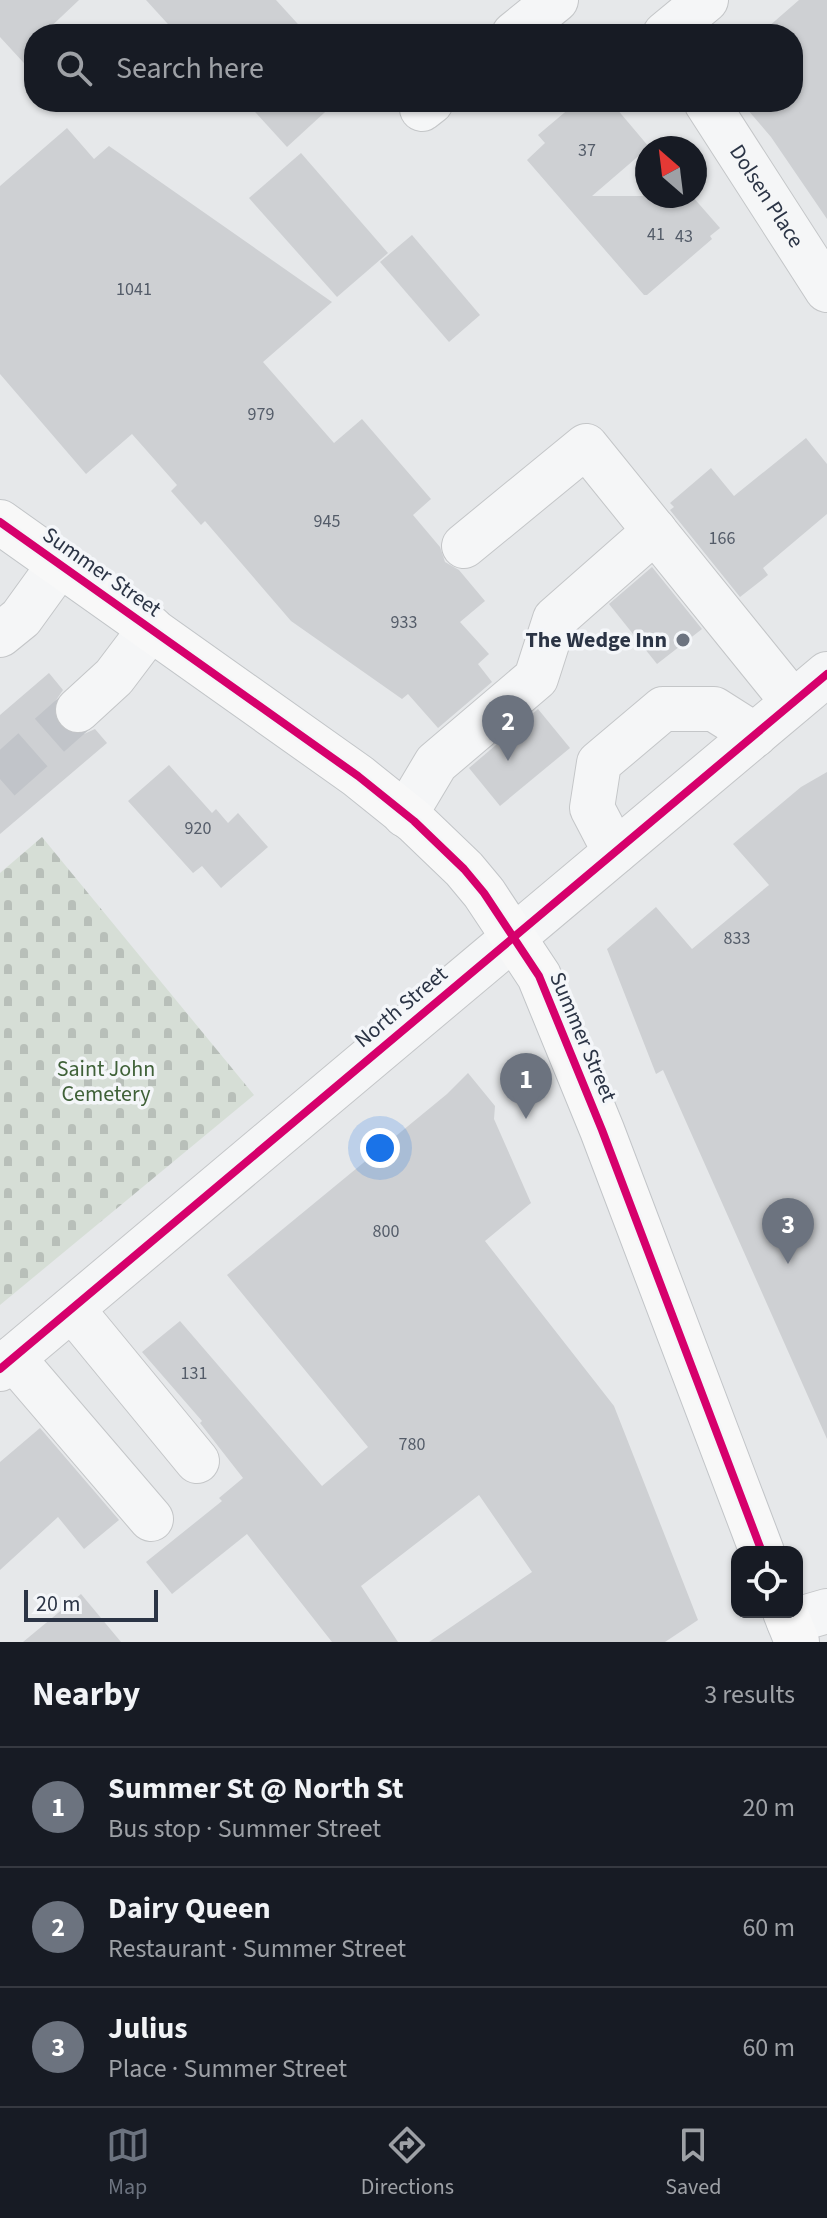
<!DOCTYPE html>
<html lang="en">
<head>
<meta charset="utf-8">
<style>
  :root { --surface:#171b24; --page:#242831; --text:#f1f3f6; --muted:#9ea1a6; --line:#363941; --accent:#6c737f }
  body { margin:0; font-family:"Source Sans 3",sans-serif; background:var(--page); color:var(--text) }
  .controls { position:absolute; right:24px; bottom:24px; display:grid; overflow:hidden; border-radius:16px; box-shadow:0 2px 6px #0004 }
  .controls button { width:72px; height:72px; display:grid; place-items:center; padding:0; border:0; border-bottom:2px solid var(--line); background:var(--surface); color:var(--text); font:40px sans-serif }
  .compass { position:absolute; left:635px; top:136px; width:72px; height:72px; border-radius:50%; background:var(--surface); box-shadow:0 2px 6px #0004; rotate:332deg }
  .scale { position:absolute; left:24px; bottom:20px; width:134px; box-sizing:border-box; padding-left:8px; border:4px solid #2b3445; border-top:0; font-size:22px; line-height:28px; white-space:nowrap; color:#2b3445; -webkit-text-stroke:6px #f4f6f9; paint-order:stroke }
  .you { position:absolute; left:380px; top:1148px; width:28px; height:28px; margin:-20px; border:6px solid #fff; border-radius:50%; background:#1a73e8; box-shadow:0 0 0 12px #1a73e833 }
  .badge { display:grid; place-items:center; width:52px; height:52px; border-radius:50%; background:var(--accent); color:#fff; font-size:26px; font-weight:700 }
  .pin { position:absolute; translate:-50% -66px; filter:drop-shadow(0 2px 4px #0008) }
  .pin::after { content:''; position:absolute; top:42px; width:28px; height:24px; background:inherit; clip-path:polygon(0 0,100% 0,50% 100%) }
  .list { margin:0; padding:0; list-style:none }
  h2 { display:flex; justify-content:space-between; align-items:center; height:104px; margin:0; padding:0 32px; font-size:34px }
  h2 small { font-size:26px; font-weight:400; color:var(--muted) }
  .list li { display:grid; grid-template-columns:52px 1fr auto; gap:24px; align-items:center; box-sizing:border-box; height:120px; padding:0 32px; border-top:2px solid var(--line) }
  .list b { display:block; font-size:30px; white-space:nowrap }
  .list p { margin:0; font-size:26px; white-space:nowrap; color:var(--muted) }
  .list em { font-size:26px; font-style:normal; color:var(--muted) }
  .icon { flex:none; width:44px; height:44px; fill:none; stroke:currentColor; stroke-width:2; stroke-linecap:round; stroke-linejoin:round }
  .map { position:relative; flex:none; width:827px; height:1642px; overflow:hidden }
  .search { position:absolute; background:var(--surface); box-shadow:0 2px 6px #0004; left:24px; right:24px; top:24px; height:88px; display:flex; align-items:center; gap:20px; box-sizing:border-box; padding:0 28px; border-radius:32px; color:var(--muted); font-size:30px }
  .sheet { height:464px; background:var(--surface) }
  nav { display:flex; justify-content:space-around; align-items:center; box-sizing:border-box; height:112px; border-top:2px solid var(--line); background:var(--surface); font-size:22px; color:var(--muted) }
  nav a { display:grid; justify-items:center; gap:4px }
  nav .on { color:var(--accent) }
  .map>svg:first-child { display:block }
</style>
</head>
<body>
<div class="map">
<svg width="827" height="1642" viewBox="0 0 827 1642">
  <defs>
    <pattern id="cemetery-stones" width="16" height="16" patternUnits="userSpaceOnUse" patternTransform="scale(2)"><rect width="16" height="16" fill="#d6ded6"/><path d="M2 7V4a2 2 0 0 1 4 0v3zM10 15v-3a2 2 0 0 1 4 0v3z" fill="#b8bfb9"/></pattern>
  </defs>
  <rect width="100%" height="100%" fill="#e6e8ea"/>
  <path fill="url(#cemetery-stones)" d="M42 837 254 1095 0 1305V873Z"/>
  <g fill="#ced0d3">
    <path d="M0 0H79L43 34H34V74L0 37Z"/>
    <path d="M146 0H276L307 34H177Z"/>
    <path d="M799 0H827V219L771 137 741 102H793V34H760Z"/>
    <path d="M246 102H336L287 147Z"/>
    <path d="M577 102H611L649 147 592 196H692L720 228 710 236 712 239 647 295H644L527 160 545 143 538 135Z"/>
    <path d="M67 128 94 159 109 146 332 302 263 362 334 443 362 419 431 499 413 515 440 547 445 562 459 570 485 601 460 622 489 654 478 664 492 682 438 728 408 694 402 699 291 621 205 521 201 525 171 491 177 485 132 434 86 474 0 374V186Z"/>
    <path d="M301 153 388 253 337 297 249 198Z"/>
    <path d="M412 235 480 315 449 342 380 262Z"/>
    <path d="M806 438 827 464V514L763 568 768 575 740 597 670 510 674 507 670 503 711 468 734 496Z"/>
    <path d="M652 567 702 629 657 664 609 604Z"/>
    <path d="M49 673 63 690 54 703V715L59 726 71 734H84L95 729 107 743 0 834V715Z"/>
    <path d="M538 709 570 748 500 806 469 768Z"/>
    <path d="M169 765 212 813 216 809 228 823 238 813 268 847 221 888 202 866 193 873 128 801Z"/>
    <path d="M827 772V1439L663 1070 656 1074 607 949 656 907 692 949 769 885 733 844 801 787Z"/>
    <path d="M468 1073 495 1106 494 1119 531 1203 485 1241 614 1406 698 1620 665 1642H429L532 1572 479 1495 361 1586 398 1642H332L247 1534 172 1594 146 1562 222 1501 219 1498 243 1478 200 1423 202 1421 142 1352 180 1321 322 1486 368 1447 227 1275 447 1094Z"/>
    <path d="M40 1428 119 1520 84 1549 58 1517 0 1570V1462Z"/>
    <path d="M81 1594 121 1642H23Z"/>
  </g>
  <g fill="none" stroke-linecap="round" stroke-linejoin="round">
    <path stroke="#c1c4c9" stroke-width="44" stroke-dasharray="44 22" stroke-linecap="butt" d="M0 779 78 710"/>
    <defs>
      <g id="minor">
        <path d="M514 34 556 0"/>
        <path d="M665 34 706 0"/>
        <path id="s1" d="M706 102 827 290"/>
        <path d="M422 109 431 102"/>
        <path d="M464 546 586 446 793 702"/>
        <path d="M0 635 21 618 60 564"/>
        <path d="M78 710 114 677 151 628"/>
        <path d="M405 815 436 763 536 678 555 619 655 531"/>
        <path d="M615 852 592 808 599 763 663 709H714L755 735"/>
        <path d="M72 1309 197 1461"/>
        <path d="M13 1358 151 1519"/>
        <path d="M0 1369 827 674"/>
        <path d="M789 1622 827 1611"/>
      </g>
      <g id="major">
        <path d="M0 522 358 776 414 821 464 869 484 893 539 976 602 1130 762 1552"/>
        <path d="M785 1612 797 1642"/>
      </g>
    </defs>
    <use href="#minor" stroke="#c4c6c8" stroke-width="46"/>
    <use href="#major" stroke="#c2c5c8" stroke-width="46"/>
    <use href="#minor" stroke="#f5f6f7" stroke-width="44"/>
    <use href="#major" stroke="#f8f8f8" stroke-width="44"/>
    <defs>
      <g id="cycleway">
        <path d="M0 522 358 776 414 821 464 869 484 893 539 976 602 1130 762 1552"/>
        <path d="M0 1369 827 674"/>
      </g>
    </defs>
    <use href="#cycleway" stroke="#f4f6f9" stroke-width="13"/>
    <use href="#cycleway" stroke="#d6006c" stroke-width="8"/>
  </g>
  <circle fill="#6c737f" stroke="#f4f6f9" stroke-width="3" cx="683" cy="640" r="8"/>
  <g text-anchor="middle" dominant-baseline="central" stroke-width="7" stroke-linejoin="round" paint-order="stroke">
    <g font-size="18" fill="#545c69">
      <text x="587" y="150">37</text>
      <text x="656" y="234">41</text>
      <text x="684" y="236">43</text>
      <text x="134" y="289">1041</text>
      <text x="261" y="414">979</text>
      <text x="327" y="521">945</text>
      <text x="722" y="538">166</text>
      <text x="404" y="622">933</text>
      <text x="198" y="828">920</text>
      <text x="737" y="938">833</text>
      <text x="386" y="1231">800</text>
      <text x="194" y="1373">131</text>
      <text x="412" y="1444">780</text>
    </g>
    <g font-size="22" fill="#2b3445" stroke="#f4f6f9">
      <text stroke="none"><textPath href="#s1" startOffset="112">Dolsen Place</textPath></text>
      <text transform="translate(102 572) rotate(35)">Summer Street</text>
      <text transform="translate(401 1007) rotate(-40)">North Street</text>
      <text transform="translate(583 1037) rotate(67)">Summer Street</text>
    </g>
    <g font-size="22" font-weight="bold" fill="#2b3445" stroke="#f4f6f9" text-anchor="end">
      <text x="667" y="640">The Wedge Inn</text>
    </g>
    <g font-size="22" fill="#3f6138" stroke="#f4f6f9">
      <text x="106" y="1069">Saint John<tspan x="106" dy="25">Cemetery</tspan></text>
    </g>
  </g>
</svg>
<div class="controls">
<button><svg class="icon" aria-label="locate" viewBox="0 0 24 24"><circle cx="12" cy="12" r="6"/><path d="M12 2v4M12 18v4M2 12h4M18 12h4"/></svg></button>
</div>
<svg class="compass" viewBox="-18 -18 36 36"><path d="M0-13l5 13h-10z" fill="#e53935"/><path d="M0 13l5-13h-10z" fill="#9ea1a6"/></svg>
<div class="scale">20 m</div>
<div class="you"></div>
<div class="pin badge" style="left:526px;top:1119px">1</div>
<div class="pin badge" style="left:508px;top:761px">2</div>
<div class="pin badge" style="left:788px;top:1264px">3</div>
<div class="search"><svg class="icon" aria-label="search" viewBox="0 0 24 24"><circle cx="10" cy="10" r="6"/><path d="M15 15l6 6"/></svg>Search here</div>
</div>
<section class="sheet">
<h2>Nearby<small>3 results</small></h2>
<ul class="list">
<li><span class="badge">1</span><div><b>Summer St @ North St</b><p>Bus stop · Summer Street</p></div><em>20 m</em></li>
<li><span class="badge">2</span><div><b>Dairy Queen</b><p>Restaurant · Summer Street</p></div><em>60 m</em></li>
<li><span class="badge">3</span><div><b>Julius</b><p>Place · Summer Street</p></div><em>60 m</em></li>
</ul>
</section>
<nav>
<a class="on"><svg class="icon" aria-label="map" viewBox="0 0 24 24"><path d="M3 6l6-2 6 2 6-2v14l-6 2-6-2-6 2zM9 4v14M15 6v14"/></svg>Map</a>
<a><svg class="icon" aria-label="directions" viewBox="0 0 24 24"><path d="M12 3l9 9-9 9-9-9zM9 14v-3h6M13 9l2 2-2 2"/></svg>Directions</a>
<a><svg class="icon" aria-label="saved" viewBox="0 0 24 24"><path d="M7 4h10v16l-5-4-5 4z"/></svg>Saved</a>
</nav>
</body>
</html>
